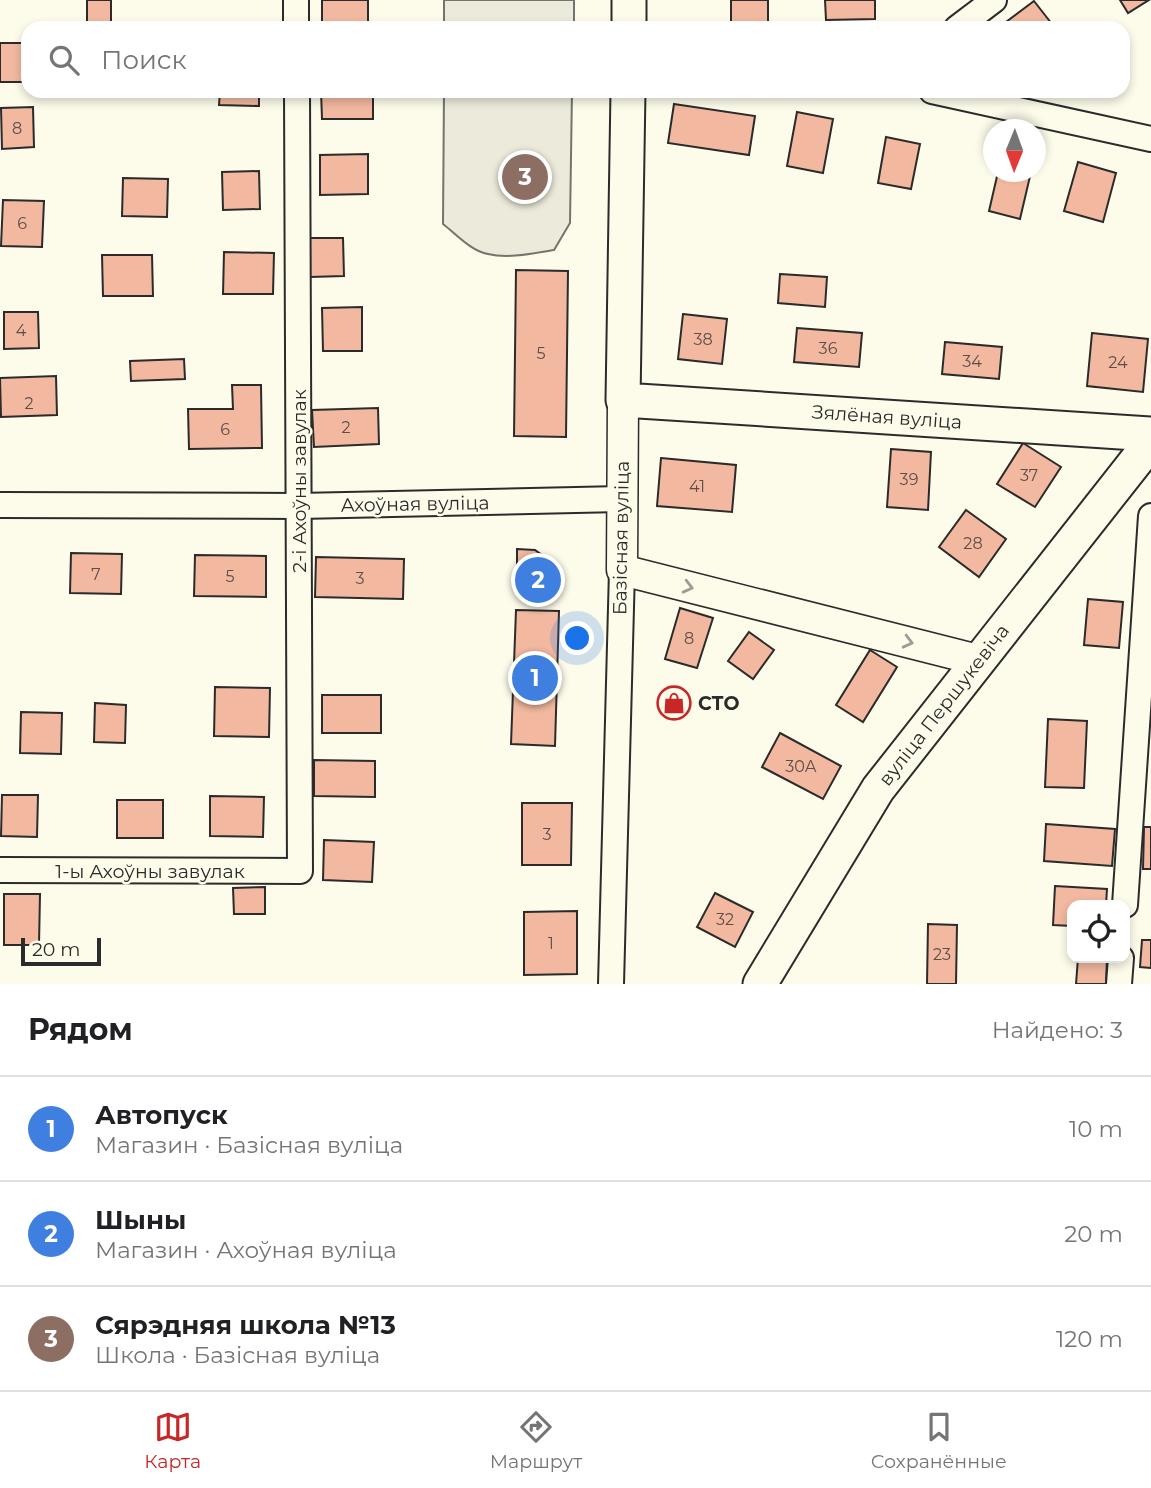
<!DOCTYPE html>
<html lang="ru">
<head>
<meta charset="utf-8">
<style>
  :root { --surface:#fff; --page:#f6f6f6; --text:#202124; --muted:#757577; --line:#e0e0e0; --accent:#c62828 }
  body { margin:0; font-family:Montserrat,sans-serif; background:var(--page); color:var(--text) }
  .controls { position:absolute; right:21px; bottom:21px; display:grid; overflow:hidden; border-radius:14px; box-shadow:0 4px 10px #0003 }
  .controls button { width:63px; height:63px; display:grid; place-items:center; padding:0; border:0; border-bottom:2px solid var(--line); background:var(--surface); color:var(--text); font:35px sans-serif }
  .compass { position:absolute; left:983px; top:119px; width:63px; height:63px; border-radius:50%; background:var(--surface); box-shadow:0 4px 10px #0003; rotate:181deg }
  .scale { position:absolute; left:21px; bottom:18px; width:80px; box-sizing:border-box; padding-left:7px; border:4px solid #2b2b2b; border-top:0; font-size:19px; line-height:24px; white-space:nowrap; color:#2b2b2b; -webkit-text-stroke:5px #fdfbea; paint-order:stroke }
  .you { position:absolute; left:578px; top:639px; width:24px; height:24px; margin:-18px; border:5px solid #fff; border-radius:50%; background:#1a73e8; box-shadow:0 0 0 10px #1a73e833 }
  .badge { display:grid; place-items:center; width:46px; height:46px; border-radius:50%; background:var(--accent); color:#fff; font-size:23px; font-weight:700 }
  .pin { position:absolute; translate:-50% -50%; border:4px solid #fff; box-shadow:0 2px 7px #0006 }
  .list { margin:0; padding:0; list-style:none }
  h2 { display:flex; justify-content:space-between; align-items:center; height:91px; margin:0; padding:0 28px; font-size:30px }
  h2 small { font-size:23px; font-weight:400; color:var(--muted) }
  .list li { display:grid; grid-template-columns:46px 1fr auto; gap:21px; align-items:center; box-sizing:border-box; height:105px; padding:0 28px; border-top:2px solid var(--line) }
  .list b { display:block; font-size:26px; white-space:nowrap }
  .list p { margin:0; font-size:23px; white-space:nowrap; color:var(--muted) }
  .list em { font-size:23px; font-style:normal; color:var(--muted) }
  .icon { flex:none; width:38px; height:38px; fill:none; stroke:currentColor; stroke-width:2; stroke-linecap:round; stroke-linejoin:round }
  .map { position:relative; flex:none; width:1151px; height:984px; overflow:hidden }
  .search { position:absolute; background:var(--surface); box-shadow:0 4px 10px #0003; left:21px; right:21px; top:21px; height:77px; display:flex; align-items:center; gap:18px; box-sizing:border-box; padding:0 24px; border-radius:21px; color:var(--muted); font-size:26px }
  .sheet { height:406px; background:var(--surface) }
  nav { display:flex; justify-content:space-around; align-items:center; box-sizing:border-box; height:98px; border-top:2px solid var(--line); background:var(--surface); font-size:19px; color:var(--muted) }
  nav a { display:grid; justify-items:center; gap:4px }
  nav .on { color:var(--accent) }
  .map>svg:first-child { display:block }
</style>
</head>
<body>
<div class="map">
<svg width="1151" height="984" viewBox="0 0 1151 984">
  <rect width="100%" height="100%" fill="#fdfbea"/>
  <g fill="#ecebdb" stroke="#74746e" stroke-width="2">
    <rect x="444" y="0" width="130" height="28"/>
    <path d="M444 91H572L570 223 554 250C534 253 509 259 488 254 471 251 456 234 443 224Z"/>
  </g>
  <g fill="#f2b8a0" stroke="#2b2b2b" stroke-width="2">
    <rect x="87" y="0" width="24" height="28"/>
    <rect x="322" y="0" width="46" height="28"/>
    <rect x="731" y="0" width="37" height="25"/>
    <path d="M825 0H875V19L826 20Z"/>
    <path d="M1120 0H1149L1128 13Z"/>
    <path d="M1034 1 1055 28H998Z"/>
    <rect x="0" y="43" width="28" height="39"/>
    <path d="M220 91H259V106L219 105Z"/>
    <path d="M321 91H373V119H322Z"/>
    <path d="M674 104 755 116 749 155 668 143Z"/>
    <path d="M33 107 34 147 2 149 1 108Z"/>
    <path d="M797 112 833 119 823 173 787 166Z"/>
    <path d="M886 137 920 144 911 189 878 183Z"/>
    <path d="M368 154V194L320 195V155Z"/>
    <path d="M1078 162 1116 173 1103 222 1064 211Z"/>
    <path d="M259 171 260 209 223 210 222 172Z"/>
    <path d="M998 172H1031L1020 219 989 211Z"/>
    <path d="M123 178 168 179 167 217 122 216Z"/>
    <path d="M3 200 44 201 42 247 1 246Z"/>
    <path d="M309 238H343L344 276 310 277Z"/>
    <path d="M224 252 274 253 273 294H223Z"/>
    <path d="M102 255H152L153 296H103Z"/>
    <path d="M516 270 568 271 566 437 514 436Z"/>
    <path d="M780 274 827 277 825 307 778 303Z"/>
    <path d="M362 307V351H323L322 308Z"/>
    <path d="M4 312H38L39 348 4 349Z"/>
    <path d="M683 314 727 319 722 364 678 359Z"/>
    <path d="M797 328 862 333 859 367 794 362Z"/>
    <path d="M1092 333 1148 339 1143 392 1087 386Z"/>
    <path d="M945 342 1002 347 999 379 942 374Z"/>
    <path d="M184 359 185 379 131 381 130 361Z"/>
    <path d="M56 376 57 415 1 417 0 378Z"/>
    <path d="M232 385H261L262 448 189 449 188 409H233Z"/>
    <path d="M378 408 379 444 314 447 312 410Z"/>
    <path d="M1023 443 1061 467 1035 507 997 484Z"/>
    <path d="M891 449 931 452 928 510 887 507Z"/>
    <path d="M661 458 736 465 732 512 657 506Z"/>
    <path d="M966 510 1006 539 979 577 939 547Z"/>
    <path d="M517 549 535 550 560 568V594L517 593Z"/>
    <path d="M71 553 122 554 121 594 70 593Z"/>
    <path d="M195 555 266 556V597L194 596Z"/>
    <path d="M316 557 404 559 403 599 315 597Z"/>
    <path d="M1088 599 1123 602 1119 648 1084 645Z"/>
    <path d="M680 608 713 618 697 668 665 659Z"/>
    <path d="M516 610 559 611 555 746 511 744Z"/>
    <path d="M749 632 774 650 753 679 728 661Z"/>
    <path d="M870 650 897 667 863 722 836 705Z"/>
    <path d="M215 687 270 688 269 737 214 736Z"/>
    <rect x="322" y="695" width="59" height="38"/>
    <path d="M95 703 126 705 125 743 94 742Z"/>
    <path d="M21 712 62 713 61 754 20 753Z"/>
    <path d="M1048 719 1087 721 1084 788 1045 787Z"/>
    <path d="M780 733 841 766 823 799 762 767Z"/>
    <path d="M314 760 375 761V797L314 796Z"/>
    <path d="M2 795H38L37 837 1 836Z"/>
    <path d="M210 796 264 797 263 837 210 836Z"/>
    <rect x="117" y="800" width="46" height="38"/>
    <path d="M522 803H572L571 865H522Z"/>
    <path d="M1046 824 1115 829 1112 866 1044 861Z"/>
    <path d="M1144 827H1151V869H1143Z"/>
    <path d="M324 840 374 842 372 882 323 880Z"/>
    <path d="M1055 886 1107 889 1106 905H1072V926L1053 925Z"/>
    <path d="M265 887V914H234L233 888Z"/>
    <path d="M715 893 753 912 735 947 697 927Z"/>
    <path d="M4 894H40L39 945H4Z"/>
    <path d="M577 911V974L524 975V912Z"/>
    <path d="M928 924 957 925 956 984H927Z"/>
    <path d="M1142 940H1151V968L1140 967Z"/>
    <path d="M1078 958H1107L1106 984H1076Z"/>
  </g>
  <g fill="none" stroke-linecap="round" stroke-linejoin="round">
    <defs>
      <g id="minor">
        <path d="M296 0V28"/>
        <path d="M957 28 994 0"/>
        <path d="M932 91 1151 139"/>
        <path d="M0 505 299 506 621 499"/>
        <path d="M0 870 300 871 297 91"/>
        <path d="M1125 905 1151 516"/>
        <path d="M611 984 622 570"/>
        <path d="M1119 984 1121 958"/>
      </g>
      <path id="tertiary" d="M623 400 622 570 978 660"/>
      <g id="secondary">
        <path d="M629 28V0"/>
        <path d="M628 91 623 400 1151 434"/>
        <path d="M760 984 878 789 1151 442"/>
      </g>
    </defs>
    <use href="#minor" stroke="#2b2b2b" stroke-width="28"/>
    <use href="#tertiary" stroke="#2b2b2b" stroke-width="33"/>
    <use href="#secondary" stroke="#2b2b2b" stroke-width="37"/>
    <use href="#minor" stroke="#fdfbea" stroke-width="24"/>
    <use href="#tertiary" stroke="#fdfbea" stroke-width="30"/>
    <use href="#secondary" stroke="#fdfbea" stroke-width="33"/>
  </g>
  <defs><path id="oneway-chevron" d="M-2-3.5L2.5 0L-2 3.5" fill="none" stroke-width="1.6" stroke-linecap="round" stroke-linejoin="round" transform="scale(1.75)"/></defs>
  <g stroke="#9e9d94">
    <use href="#oneway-chevron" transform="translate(688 587) rotate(14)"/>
    <use href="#oneway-chevron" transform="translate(908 642) rotate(14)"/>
  </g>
  <defs>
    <symbol id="shop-ring" viewBox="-11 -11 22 22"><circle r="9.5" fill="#fdfbea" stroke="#c62828" stroke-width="1.5"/><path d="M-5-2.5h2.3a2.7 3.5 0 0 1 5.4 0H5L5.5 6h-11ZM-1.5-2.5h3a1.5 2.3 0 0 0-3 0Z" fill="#c62828"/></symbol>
  </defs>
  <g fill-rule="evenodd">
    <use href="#shop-ring" x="655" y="684" width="38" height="38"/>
  </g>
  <g text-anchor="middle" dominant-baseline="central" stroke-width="5" stroke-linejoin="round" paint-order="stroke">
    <g font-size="16" fill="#5d4e48">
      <text x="17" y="128">8</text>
      <text x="22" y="223">6</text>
      <text x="21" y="330">4</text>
      <text x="703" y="339">38</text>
      <text x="828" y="348">36</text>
      <text x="541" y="353">5</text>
      <text x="972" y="361">34</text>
      <text x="1118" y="362">24</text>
      <text x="29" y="403">2</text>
      <text x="346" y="427">2</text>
      <text x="225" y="429">6</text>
      <text x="1029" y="475">37</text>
      <text x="909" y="479">39</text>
      <text x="697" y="486">41</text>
      <text x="973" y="543">28</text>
      <text x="96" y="574">7</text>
      <text x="230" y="576">5</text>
      <text x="360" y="578">3</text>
      <text x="689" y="638">8</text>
      <text x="801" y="766">30А</text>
      <text x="547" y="834">3</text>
      <text x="725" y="919">32</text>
      <text x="551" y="943">1</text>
      <text x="942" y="954">23</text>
    </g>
    <g font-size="19" fill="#2b2b2b" stroke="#fdfbea">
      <text transform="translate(887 417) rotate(4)">Зялёная вуліца</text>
      <text transform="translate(299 481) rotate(-90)">2-і Ахоўны завулак</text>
      <text transform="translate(415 504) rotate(-1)">Ахоўная вуліца</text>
      <text transform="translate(621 538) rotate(-89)">Базісная вуліца</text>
      <text transform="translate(944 705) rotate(-52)">вуліца Першукевіча</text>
      <text x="150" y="871">1-ы Ахоўны завулак</text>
    </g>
    <g font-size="19" font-weight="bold" fill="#2b2b2b" stroke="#fdfbea" text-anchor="start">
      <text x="698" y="703">СТО</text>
    </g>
  </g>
</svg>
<div class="controls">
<button><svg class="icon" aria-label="locate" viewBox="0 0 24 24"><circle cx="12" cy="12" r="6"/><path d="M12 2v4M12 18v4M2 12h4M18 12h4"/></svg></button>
</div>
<svg class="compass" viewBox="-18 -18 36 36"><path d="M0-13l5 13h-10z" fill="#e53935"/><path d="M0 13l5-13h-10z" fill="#757577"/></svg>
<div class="scale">20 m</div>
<div class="you"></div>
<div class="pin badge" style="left:535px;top:678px;background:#3f7fe0">1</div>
<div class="pin badge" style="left:538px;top:580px;background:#3f7fe0">2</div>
<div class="pin badge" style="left:525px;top:177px;background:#8d6e63">3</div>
<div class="search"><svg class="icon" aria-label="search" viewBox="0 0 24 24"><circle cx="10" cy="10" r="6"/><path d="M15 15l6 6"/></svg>Поиск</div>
</div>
<section class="sheet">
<h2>Рядом<small>Найдено: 3</small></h2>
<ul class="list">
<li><span class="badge" style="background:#3f7fe0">1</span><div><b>Автопуск</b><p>Магазин · Базісная вуліца</p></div><em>10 m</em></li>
<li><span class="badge" style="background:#3f7fe0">2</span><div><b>Шыны</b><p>Магазин · Ахоўная вуліца</p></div><em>20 m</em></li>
<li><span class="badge" style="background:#8d6e63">3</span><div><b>Сярэдняя школа №13</b><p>Школа · Базісная вуліца</p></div><em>120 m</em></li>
</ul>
</section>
<nav>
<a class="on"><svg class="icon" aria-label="map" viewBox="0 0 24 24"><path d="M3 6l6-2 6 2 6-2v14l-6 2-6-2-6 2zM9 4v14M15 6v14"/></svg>Карта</a>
<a><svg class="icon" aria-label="directions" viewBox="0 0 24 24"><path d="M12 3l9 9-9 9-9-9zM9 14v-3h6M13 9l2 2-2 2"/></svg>Маршрут</a>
<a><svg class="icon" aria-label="saved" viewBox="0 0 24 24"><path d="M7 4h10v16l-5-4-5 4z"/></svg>Сохранённые</a>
</nav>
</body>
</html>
